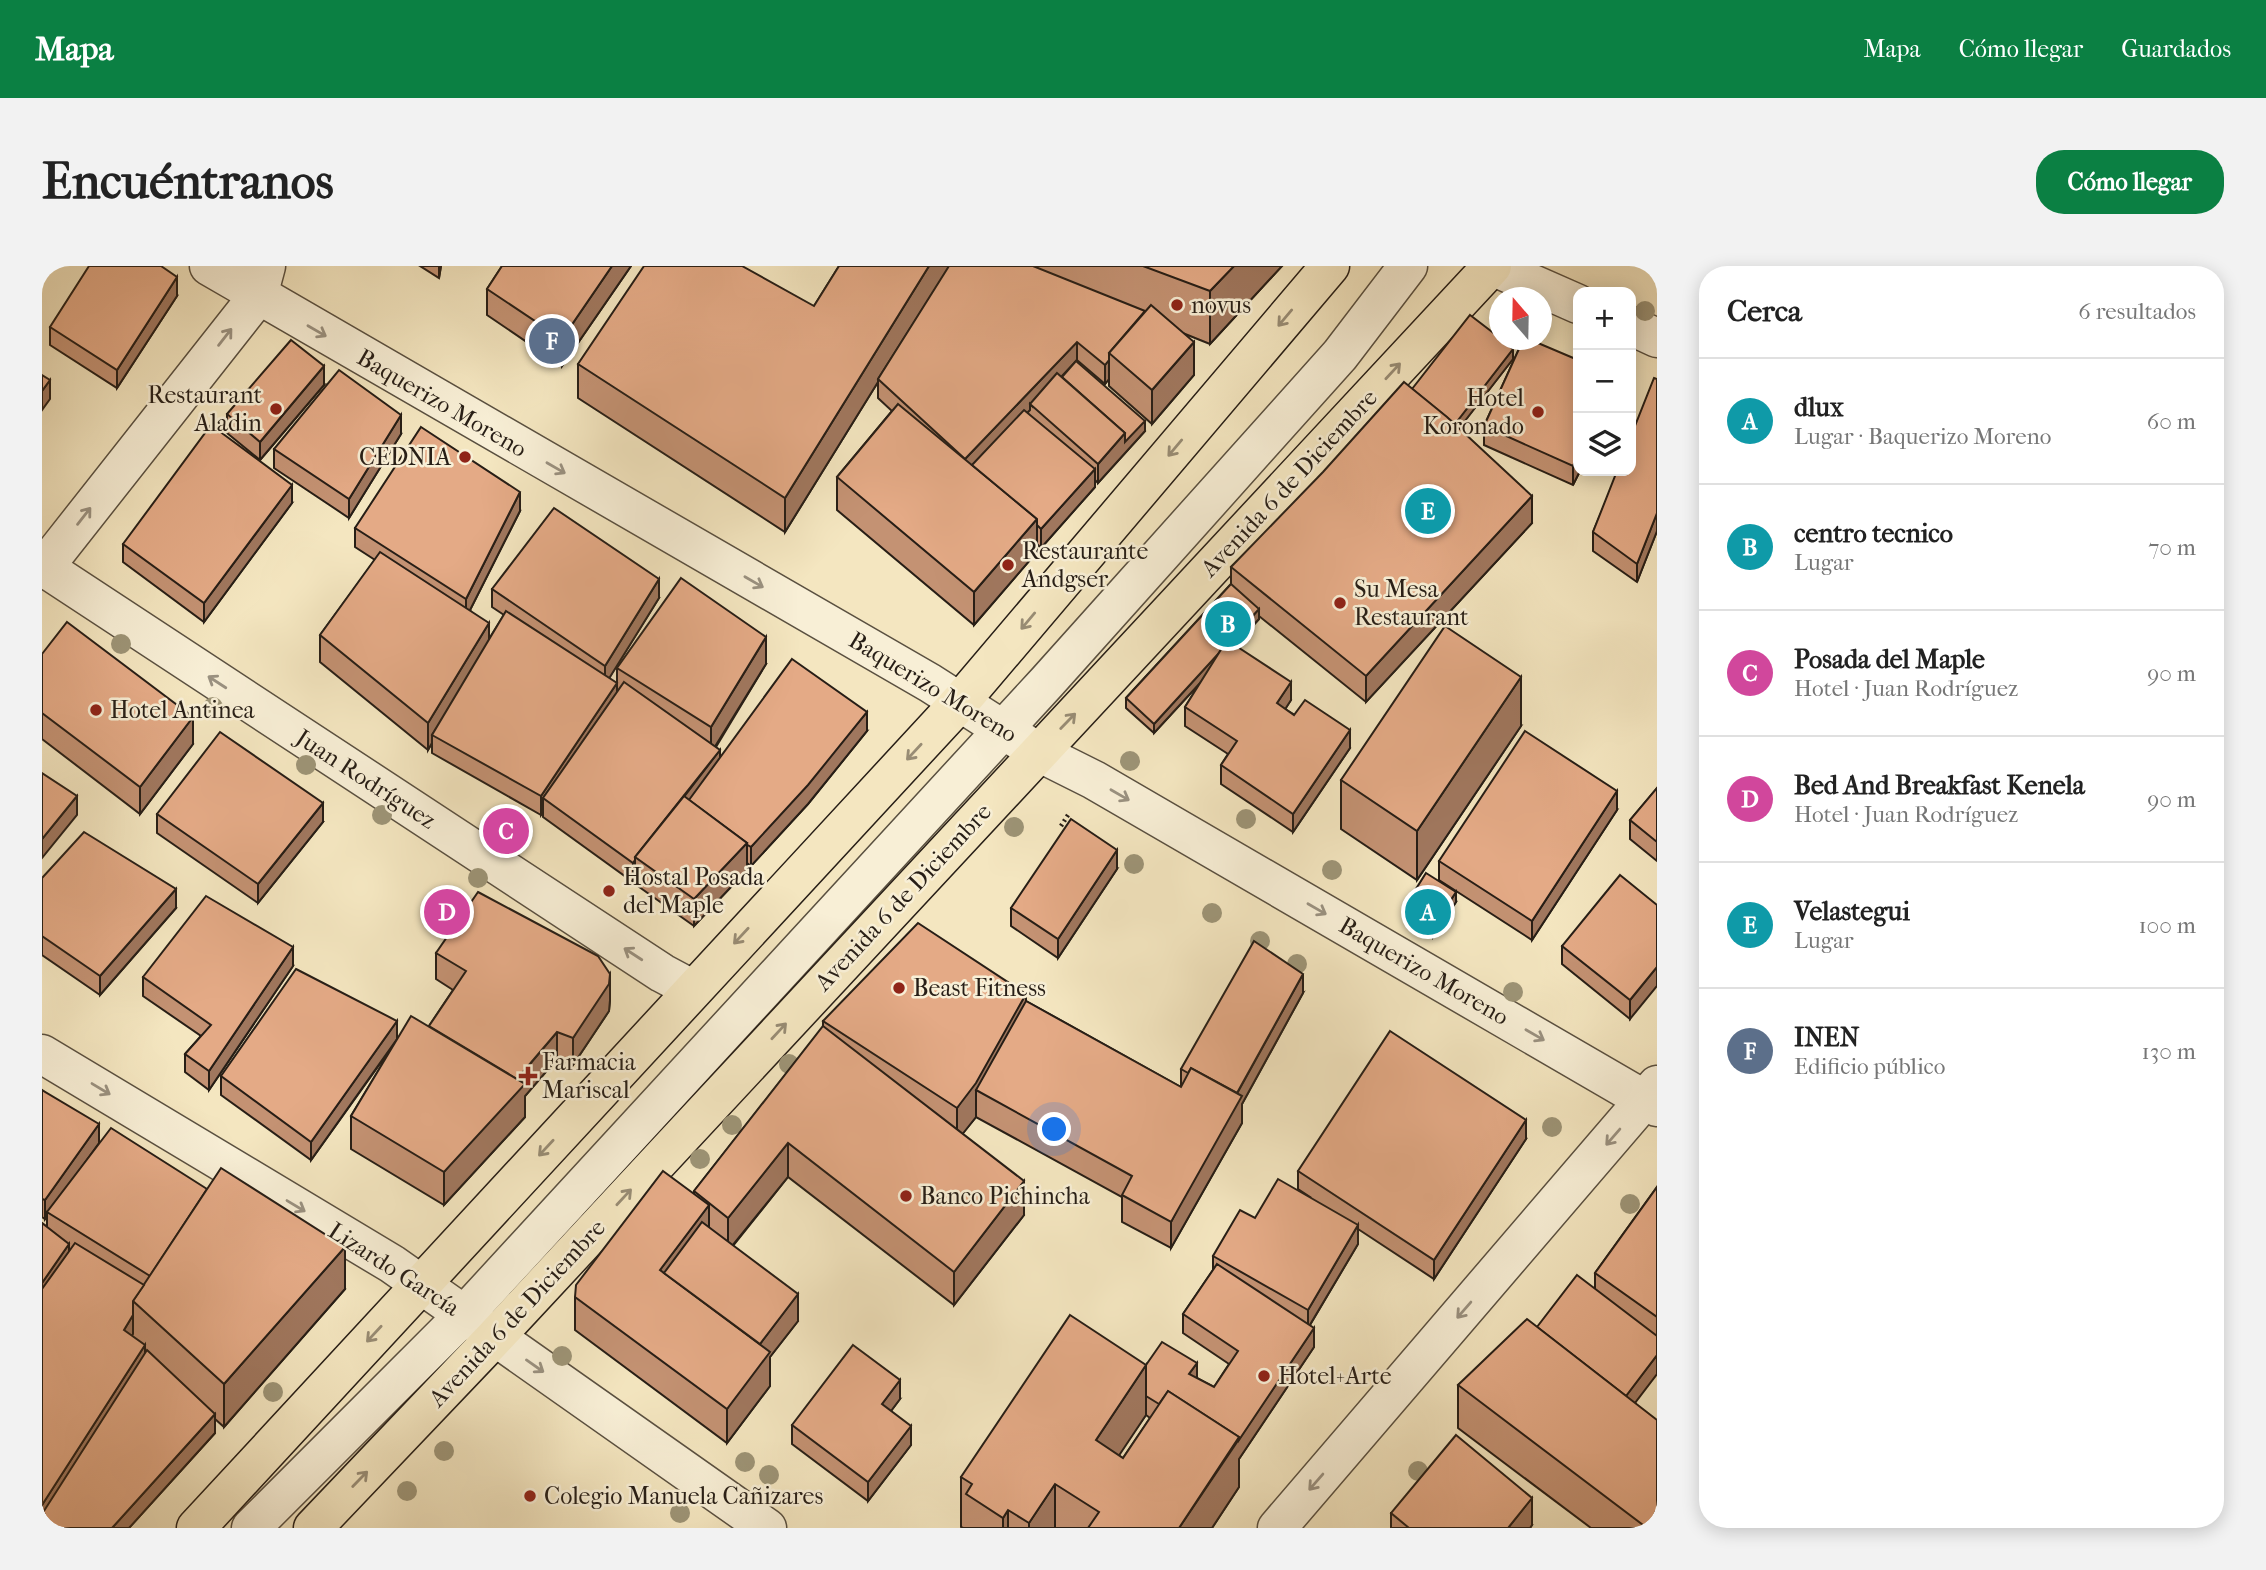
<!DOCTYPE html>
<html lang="es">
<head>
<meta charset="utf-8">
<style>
  :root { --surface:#fff; --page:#f2f2f2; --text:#222; --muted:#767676; --line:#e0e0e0; --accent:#0b8043 }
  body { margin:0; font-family:"IM FELL French Canon",serif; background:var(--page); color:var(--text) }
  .controls { position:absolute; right:21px; top:21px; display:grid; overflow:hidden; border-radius:14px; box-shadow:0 4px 18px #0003 }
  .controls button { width:63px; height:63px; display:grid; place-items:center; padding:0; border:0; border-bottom:2px solid var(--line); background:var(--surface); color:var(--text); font:35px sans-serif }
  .compass { position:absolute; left:1447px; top:21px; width:63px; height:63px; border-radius:50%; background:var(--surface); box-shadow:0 4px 18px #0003; rotate:340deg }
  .you { position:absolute; left:1013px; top:864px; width:24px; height:24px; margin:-18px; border:5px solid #fff; border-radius:50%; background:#1a73e8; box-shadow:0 0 0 10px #1a73e833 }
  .badge { display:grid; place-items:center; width:46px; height:46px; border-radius:50%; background:var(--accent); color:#fff; font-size:23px; font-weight:700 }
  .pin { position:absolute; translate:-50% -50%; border:4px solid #fff; box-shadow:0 2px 7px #0006 }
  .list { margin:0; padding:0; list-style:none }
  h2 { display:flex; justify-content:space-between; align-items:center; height:91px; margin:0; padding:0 28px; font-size:30px }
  h2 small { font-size:23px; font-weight:400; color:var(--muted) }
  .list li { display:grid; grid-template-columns:46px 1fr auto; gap:21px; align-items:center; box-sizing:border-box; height:126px; padding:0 28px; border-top:2px solid var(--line) }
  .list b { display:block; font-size:26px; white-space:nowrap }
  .list p { margin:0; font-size:23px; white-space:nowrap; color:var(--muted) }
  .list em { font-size:23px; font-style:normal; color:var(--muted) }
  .icon { flex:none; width:38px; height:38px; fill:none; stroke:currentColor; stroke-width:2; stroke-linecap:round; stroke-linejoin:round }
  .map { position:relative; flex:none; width:1615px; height:1262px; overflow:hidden; border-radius:28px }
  header { display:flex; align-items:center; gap:42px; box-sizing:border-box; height:98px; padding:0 35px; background:var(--accent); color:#fff }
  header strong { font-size:33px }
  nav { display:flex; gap:38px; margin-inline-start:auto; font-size:24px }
  .intro { display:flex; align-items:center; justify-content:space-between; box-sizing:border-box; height:168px; padding:0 42px }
  h1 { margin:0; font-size:49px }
  .button { padding:18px 32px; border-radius:28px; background:var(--accent); color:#fff; font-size:24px; font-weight:700 }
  main { display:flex; gap:42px; padding:0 42px }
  aside { flex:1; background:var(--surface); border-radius:28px; box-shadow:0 4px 18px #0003 }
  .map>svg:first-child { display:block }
</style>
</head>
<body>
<header>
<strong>Mapa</strong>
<nav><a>Mapa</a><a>Cómo llegar</a><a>Guardados</a></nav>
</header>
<div class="intro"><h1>Encuéntranos</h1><a class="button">Cómo llegar</a></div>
<main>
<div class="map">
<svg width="1615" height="1262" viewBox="0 0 1615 1262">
  <rect width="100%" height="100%" fill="#f4e6c0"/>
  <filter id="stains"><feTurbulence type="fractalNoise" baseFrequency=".00286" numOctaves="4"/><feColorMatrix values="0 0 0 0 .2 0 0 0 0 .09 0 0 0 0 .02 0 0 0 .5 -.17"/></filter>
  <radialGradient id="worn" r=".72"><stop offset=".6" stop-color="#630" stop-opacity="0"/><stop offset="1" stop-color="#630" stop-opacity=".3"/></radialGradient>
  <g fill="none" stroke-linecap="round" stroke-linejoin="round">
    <defs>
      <g id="minor">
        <path d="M167 0 888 417 996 486 1052 514 1615 841"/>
        <path d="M1450 0 1536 38"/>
        <path d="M1589 60 1615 72"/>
        <path d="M0 300 620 707 650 723"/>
        <path d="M0 304 216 30 224 0"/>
        <path d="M0 788 350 998 725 1262"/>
        <path d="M209 1262 423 1048 1005 416 1298 89 1366 0"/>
        <path d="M1235 1262 1615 819"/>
      </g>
      <g id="major">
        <path d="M154 1262 918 436 1288 0"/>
        <path d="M271 1262 453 1071 1450 0"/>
      </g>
    </defs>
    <use href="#minor" stroke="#5a5040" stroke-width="41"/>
    <use href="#major" stroke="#271e16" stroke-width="41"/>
    <path stroke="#271e16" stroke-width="4.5" stroke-dasharray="2 3.5" stroke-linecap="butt" d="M1019 560 1026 549"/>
    <use href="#minor" stroke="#f8efd6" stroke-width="38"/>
    <use href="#major" stroke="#f4e6c0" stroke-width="38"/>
  </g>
  <g fill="#9d9476">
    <circle cx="1603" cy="45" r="10"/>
    <circle cx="79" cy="378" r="10"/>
    <circle cx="171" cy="441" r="10"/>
    <circle cx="1088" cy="495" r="10"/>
    <circle cx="264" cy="499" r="10"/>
    <circle cx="340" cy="549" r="10"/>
    <circle cx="1204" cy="553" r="10"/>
    <circle cx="972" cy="561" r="10"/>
    <circle cx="1092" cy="598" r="10"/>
    <circle cx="1290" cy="604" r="10"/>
    <circle cx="436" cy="612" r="10"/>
    <circle cx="1170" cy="647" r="10"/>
    <circle cx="1218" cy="675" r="10"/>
    <circle cx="1255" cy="698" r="10"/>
    <circle cx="1471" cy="726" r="10"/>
    <circle cx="747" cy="798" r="10"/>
    <circle cx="690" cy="859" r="10"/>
    <circle cx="1510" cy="861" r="10"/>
    <circle cx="658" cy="893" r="10"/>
    <circle cx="1588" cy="938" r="10"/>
    <circle cx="520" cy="1090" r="10"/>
    <circle cx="231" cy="1126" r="10"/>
    <circle cx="402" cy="1185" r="10"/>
    <circle cx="703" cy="1196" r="10"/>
    <circle cx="1376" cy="1205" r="10"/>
    <circle cx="727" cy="1209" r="10"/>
    <circle cx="365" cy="1225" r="10"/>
    <circle cx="638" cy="1247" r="10"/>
  </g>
  <g fill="#c49273" stroke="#271e16" stroke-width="2" fill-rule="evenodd">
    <path d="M378 0H399L397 12Z"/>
    <path d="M460 0H589L520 100 445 49V23Z"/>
    <path d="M797 0H1240L1168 78 1143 68 1152 109 1110 158 1067 120V113L1063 118 1035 94 1034 96 1103 165 1056 217 1053 214V221L999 282 995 278V286L932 359 795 244V211L850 145 836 132V116L743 266 536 132V98L772 40Z"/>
    <path d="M135 30 75 122 8 79V61Z"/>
    <path d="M1481 74 1536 205H1538L1531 219 1442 179V160Z"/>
    <path d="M1471 93 1417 162 1490 257 1324 436 1217 350V353L1193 379 1249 434 1243 443 1308 482 1251 566 1179 518V499L1186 488 1143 460V441L1158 417 1112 467 1084 442V432L1189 318V301L1370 123Z"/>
    <path d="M1615 113V265L1595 316 1551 285V266Z"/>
    <path d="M282 119 218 194 185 167V148Z"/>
    <path d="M359 168 307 252 232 202V183Z"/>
    <path d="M250 237 162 356 81 296V278Z"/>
    <path d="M478 245 428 344 447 373 462 349 450 341V323L617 332 567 412 575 426V402L724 398 674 481 678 491 825 465 766 538 709 600 705 597V604L652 660 593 618V613L591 616 501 551V546L499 549 390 487V477L386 484 278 396V369L333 294 313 281V262Z"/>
    <path d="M0 388 151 478 98 548 0 473Z"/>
    <path d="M1479 460 1375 614 1299 563V514Z"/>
    <path d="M1615 522V595L1588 573V554Z"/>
    <path d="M1575 544 1490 674 1397 614V595Z"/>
    <path d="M115 548 281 556 216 637 115 567Z"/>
    <path d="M1075 603 1016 692 969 660V642Z"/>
    <path d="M0 612 134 642 58 729 0 689Z"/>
    <path d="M1414 636 1391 671 1362 651V642Z"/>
    <path d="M1615 639 1588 753 1520 698V680Z"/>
    <path d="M394 687 568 734 567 745 531 799 515 793 483 830V851L402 939 309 883V850L353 777 269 894 179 829V810L355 773 387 760 411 724 394 713Z"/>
    <path d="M251 700 167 824 143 806V788L159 770 101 730V711Z"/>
    <path d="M1261 727 1200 838V857L1129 982 1080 956V931L934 851 920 868 982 949 912 1039 746 911 691 980 756 1055 728 1091V1120L685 1177 533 1064V1031L652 928V925L781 761V755L984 735 1139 821V803Z"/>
    <path d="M0 824 57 877 45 894 303 1023 182 1161 173 1153V1167L87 1262H0V957L5 961V950L3 953 0 951Z"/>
    <path d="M1484 873 1392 1013 1316 963V978L1268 1059 1272 1081 1197 1193V1221L1170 1262H921L919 1261V1211L1104 1099 1155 1112 1172 1121 1187 1098 1141 1067V1048L1171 1004V990L1213 952 1268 931 1256 923V905ZM1104 1149 1108 1152 1081 1192 1076 1189Z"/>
    <path d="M1615 921V1070L1593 1137 1615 1262H1549L1416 1162V1119L1495 1061 1553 1023V1007Z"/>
    <path d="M858 1133 849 1145 869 1179 826 1235 750 1178V1159Z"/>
    <path d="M1349 1247 1490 1259 1488 1262H1349Z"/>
  </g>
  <g fill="#a0775e" stroke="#271e16" stroke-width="2">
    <path d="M397 0H399L397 12Z"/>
    <path d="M570 0H589L520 100V73Z"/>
    <path d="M887 0H908L836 113V116L743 266V232Z"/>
    <path d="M1192 0H1240L1168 78V25Z"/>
    <path d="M135 11V30L75 122V104Z"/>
    <path d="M1035 76V94L991 141 988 138V144L930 204 922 194Z"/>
    <path d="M1152 76V109L1110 158V124Z"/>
    <path d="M1471 83V93L1405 178V168Z"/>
    <path d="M1067 94V113L1063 118V99Z"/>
    <path d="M282 100V119L218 194V176Z"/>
    <path d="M8 114V133L0 144V125Z"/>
    <path d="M359 149V168L307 252V233Z"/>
    <path d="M1103 155V165L1056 217V198L1083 167Z"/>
    <path d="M1536 189V205H1538L1531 219V200Z"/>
    <path d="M1053 203V221L999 282V263Z"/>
    <path d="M250 219V237L162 356V337Z"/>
    <path d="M478 226V245L424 352V333Z"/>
    <path d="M1490 230V257L1324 436V410Z"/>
    <path d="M1615 247V265L1595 316V298Z"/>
    <path d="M995 253V286L932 359V326Z"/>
    <path d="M617 313V332L563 419V400Z"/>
    <path d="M1217 343V353L1112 467V458Z"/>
    <path d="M447 357V383L390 469V477L386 484V457Z"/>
    <path d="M724 371V398L669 487V461Z"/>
    <path d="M1479 411V460L1375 614V565Z"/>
    <path d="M1249 416V434L1235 456V437Z"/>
    <path d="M575 417V435L501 532V546L499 549V530Z"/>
    <path d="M825 446V465L766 538 709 600V581Z"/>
    <path d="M151 451V478L98 548V521Z"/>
    <path d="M1308 464V482L1251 566V548Z"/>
    <path d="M678 484V503L595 592Z"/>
    <path d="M1575 525V544L1490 674V655Z"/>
    <path d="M35 530V549L0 592V573Z"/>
    <path d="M281 537V556L216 637V618Z"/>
    <path d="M705 577V604L652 660V633Z"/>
    <path d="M1075 584V603L1016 692V673Z"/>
    <path d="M593 594V613L591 616V597Z"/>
    <path d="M134 623V642L58 729V710Z"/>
    <path d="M1414 626V636L1391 671V661Z"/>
    <path d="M251 681V700L167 824V805Z"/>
    <path d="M1615 701V720L1588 753V734Z"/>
    <path d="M568 708V734L567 745 531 799V772Z"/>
    <path d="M1261 708V727L1200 838V857L1129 982V956L1192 833Z"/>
    <path d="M984 728V762L934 824V851L915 875V842Z"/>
    <path d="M355 755V773L269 894V876Z"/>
    <path d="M515 766V793L483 830V851L402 939V906L471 818Z"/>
    <path d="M1484 854V873L1392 1013V994Z"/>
    <path d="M57 858V877L7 947 5 946V950L3 953V934Z"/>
    <path d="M746 877V911L686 985V952Z"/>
    <path d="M982 915V949L912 1039V1006Z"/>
    <path d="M667 939V973L631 1020 618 1004Z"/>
    <path d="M1316 959V978L1266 1062V1044Z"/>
    <path d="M27 978V997L0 1036V1017Z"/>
    <path d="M303 981V1023L182 1161V1118Z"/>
    <path d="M756 1028V1055L728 1091V1120L685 1177V1143L714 1083Z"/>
    <path d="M91 1049V1068L82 1083V1064Z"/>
    <path d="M1272 1062V1081L1197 1193V1221L1170 1262H1137Z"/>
    <path d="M103 1079V1098L0 1253V1239Z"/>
    <path d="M1615 1089V1108L1583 1150V1131Z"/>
    <path d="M1155 1097V1116L1147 1108Z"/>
    <path d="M1104 1099V1149L1054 1224V1174Z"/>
    <path d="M858 1114V1133L840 1157V1138Z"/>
    <path d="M173 1148V1167L87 1262H70Z"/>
    <path d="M869 1160V1179L826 1235V1216Z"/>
    <path d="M1013 1218V1262H987V1257Z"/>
    <path d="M1490 1232V1259L1488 1262H1466Z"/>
    <path d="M966 1244V1262H961V1252Z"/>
  </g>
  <g fill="#e4aa86" stroke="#271e16" stroke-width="2">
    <path d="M47 0H119L135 11 75 104 8 61Z"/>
    <path d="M460 0H570L520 73 445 23Z"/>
    <path d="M602 0H700L772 40 797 0H887L743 232 536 98Z"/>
    <path d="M907 0H991L1103 45 1067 87V94L1063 99 1035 76 923 193 836 113Z"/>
    <path d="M1101 0H1192L1168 25Z"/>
    <path d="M1109 39 1152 76 1110 124 1067 87Z"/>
    <path d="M1428 49 1458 72V74H1459L1471 83 1413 158 1370 123Z"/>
    <path d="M249 74 282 100 218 176 185 148Z"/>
    <path d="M1481 74H1489L1536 94V189L1531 200 1442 160Z"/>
    <path d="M1034 95 1103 155 1083 176V167L1020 111Z"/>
    <path d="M297 104 359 149 307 233 232 183Z"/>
    <path d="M1015 107 1083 167 1056 198 988 138Z"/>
    <path d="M0 109 8 114 0 125Z"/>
    <path d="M1612 112 1615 113V247L1595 298 1551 266 1575 205H1589V170Z"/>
    <path d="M1362 116 1405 151 1490 230 1324 410 1189 301 1281 206Z"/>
    <path d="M856 138 995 253 932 326 795 211Z"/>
    <path d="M982 144 1053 203 999 263 995 259V253L930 199Z"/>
    <path d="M169 159 250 219 162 337 81 278Z"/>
    <path d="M379 161 478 226 424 333 313 262Z"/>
    <path d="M512 242 617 313 563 400 450 323Z"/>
    <path d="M338 286 447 357 386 457 278 369Z"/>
    <path d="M639 312 724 371 669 461 575 402Z"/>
    <path d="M1189 318 1217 343 1187 376 1185 374 1177 387 1112 458 1084 432Z"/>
    <path d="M464 345 575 417 499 530 390 469Z"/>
    <path d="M25 356 151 451 98 521 0 447V388Z"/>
    <path d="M1403 360 1479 411 1375 565 1299 514Z"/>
    <path d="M1185 374 1249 416 1235 437 1252 449 1263 434 1308 464 1251 548 1179 499 1195 475 1143 441Z"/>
    <path d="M750 393 825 446 766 519 709 581 704 578 705 577 647 534Z"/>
    <path d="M582 416 678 484 593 591V594L591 597 501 532Z"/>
    <path d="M1483 465 1575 525 1490 655 1397 595Z"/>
    <path d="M178 466 281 537 216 618 115 548Z"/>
    <path d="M0 507 35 530 0 573Z"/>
    <path d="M1615 522V576L1588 554Z"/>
    <path d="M642 530 705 577 652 633 593 591Z"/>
    <path d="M1029 553 1075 584 1016 673 969 642Z"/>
    <path d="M42 566 134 623 58 710 0 670V612Z"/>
    <path d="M1384 607 1414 626 1391 661 1362 642Z"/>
    <path d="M1578 609 1615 639V701L1588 734 1520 680Z"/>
    <path d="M436 626 556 690 568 708 567 718 531 772 515 766 475 813 387 760 424 705 394 687Z"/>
    <path d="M164 630 251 681 167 805 143 788 169 759 101 711Z"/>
    <path d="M876 657 984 728 934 817 915 842 781 755Z"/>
    <path d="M1212 675 1261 708 1195 827 1149 802 1146 807 1139 803Z"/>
    <path d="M254 703 355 755 269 876 179 810Z"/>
    <path d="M984 735 1139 821 1149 802 1200 830 1129 956 1080 929 1090 910 934 824Z"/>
    <path d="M369 750 483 818 402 906 309 850Z"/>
    <path d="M781 760 982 915 912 1006 746 877 686 952 652 925Z"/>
    <path d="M1348 765 1484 854 1392 994 1256 905Z"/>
    <path d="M0 824 57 858 3 934 0 933Z"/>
    <path d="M69 862 165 923 108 1010 5 946Z"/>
    <path d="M179 902 303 981 182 1118 91 1035Z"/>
    <path d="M621 905 667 939 618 1004 728 1086 685 1143 533 1031 534 1019Z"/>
    <path d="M1236 913 1316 959 1266 1044 1171 990 1198 944 1213 952Z"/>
    <path d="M1615 921V1051L1553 1007Z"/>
    <path d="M660 956 756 1028 718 1078 622 1007Z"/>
    <path d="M0 957 27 978 0 1017Z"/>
    <path d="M33 977 102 1019 91 1035V1049L82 1064 103 1079 0 1239V1023Z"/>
    <path d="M1175 998 1272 1062 1197 1174V1171L1126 1125 1117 1138 1104 1130V1099L1120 1076 1155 1097 1147 1108 1172 1121 1196 1085 1141 1048Z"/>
    <path d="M1535 1009 1615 1070V1089L1584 1130 1495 1061Z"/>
    <path d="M1028 1049 1104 1099 1054 1174 1081 1192 1126 1125 1197 1171 1137 1262H1046L1057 1246 1013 1218 987 1257 966 1244 961 1252 924 1228 930 1218 919 1211Z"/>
    <path d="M1485 1053 1615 1154V1262H1605L1416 1119Z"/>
    <path d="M811 1079 858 1114 840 1138 869 1160 826 1216 750 1159Z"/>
    <path d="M105 1084 173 1148 70 1262H11L0 1253V1248Z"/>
    <path d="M1414 1169 1490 1232 1466 1262H1367L1349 1247Z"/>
  </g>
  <defs><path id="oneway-shaft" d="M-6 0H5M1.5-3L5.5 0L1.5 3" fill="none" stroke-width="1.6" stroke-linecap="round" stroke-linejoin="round" transform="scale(1.75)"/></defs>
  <g stroke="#988c74">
    <use href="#oneway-shaft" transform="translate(1243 52) rotate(130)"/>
    <use href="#oneway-shaft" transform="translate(1351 105) rotate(-47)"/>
    <use href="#oneway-shaft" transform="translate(1133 182) rotate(130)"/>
    <use href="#oneway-shaft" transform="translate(986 355) rotate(130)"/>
    <use href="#oneway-shaft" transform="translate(1026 455) rotate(-46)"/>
    <use href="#oneway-shaft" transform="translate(872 486) rotate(133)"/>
    <use href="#oneway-shaft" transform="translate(699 670) rotate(133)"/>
    <use href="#oneway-shaft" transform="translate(737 765) rotate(-47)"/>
    <use href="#oneway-shaft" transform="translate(504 882) rotate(133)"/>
    <use href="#oneway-shaft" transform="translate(582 931) rotate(-47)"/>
    <use href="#oneway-shaft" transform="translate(332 1068) rotate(133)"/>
    <use href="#oneway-shaft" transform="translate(318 1213) rotate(-46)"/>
  </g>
  <g stroke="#9a9180">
    <use href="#oneway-shaft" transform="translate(275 65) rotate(30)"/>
    <use href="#oneway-shaft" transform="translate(183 71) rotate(-52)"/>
    <use href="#oneway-shaft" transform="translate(514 202) rotate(30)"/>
    <use href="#oneway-shaft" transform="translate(42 250) rotate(-52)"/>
    <use href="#oneway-shaft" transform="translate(712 316) rotate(30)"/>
    <use href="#oneway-shaft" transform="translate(175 416) rotate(-147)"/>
    <use href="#oneway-shaft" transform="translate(1078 529) rotate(30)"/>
    <use href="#oneway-shaft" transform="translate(1275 643) rotate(30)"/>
    <use href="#oneway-shaft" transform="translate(591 688) rotate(-147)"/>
    <use href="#oneway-shaft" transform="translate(1493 769) rotate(30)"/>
    <use href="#oneway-shaft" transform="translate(59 823) rotate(31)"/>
    <use href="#oneway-shaft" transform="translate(1571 871) rotate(131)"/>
    <use href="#oneway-shaft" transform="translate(254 940) rotate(31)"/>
    <use href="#oneway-shaft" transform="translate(1422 1044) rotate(131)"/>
    <use href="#oneway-shaft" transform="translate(493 1100) rotate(35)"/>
    <use href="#oneway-shaft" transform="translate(1274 1216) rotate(131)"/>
  </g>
  <g fill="#8f2418" stroke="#f8efd6" stroke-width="2.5">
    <circle cx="1135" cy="39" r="7"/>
    <circle cx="234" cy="143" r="7"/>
    <circle cx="1496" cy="146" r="7"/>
    <circle cx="423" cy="191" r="7"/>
    <circle cx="966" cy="299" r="7"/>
    <circle cx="1298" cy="337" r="7"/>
    <circle cx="54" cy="444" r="7"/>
    <circle cx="567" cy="625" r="7"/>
    <circle cx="857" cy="722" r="7"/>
    <path d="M482.5 799.5h7v7h7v7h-7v7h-7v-7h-7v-7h7z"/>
    <circle cx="864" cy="930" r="7"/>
    <circle cx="1222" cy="1110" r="7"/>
    <circle cx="488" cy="1230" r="7"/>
  </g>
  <g text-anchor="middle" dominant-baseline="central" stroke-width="5" stroke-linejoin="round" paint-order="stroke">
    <g font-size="24" fill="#271e16" stroke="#f8efd6" text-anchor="start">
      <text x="1149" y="39">novus</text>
      <text x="220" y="129" text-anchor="end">Restaurant<tspan x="220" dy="28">Aladin</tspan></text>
      <text x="1482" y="132" text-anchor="end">Hotel<tspan x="1482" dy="28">Koronado</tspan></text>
      <text x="409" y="191" text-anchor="end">CEDNIA</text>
      <text x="980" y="285">Restaurante<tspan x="980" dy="28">Andgser</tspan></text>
      <text x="1312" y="323">Su Mesa<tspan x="1312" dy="28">Restaurant</tspan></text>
      <text x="68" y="444">Hotel Antinea</text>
      <text x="581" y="611">Hostal Posada<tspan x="581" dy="28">del Maple</tspan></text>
      <text x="871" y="722">Beast Fitness</text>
      <text x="500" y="796">Farmacia<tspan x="500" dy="28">Mariscal</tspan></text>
      <text x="878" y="930">Banco Pichincha</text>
      <text x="1236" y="1110">Hotel+Arte</text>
      <text x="502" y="1230">Colegio Manuela Cañizares</text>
    </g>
    <g font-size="24" fill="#271e16" stroke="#f8efd6">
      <text transform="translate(400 137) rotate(30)">Baquerizo Moreno</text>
      <text transform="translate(1247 217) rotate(-47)">Avenida 6 de Diciembre</text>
      <text transform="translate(891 421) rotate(31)">Baquerizo Moreno</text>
      <text transform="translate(324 513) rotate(33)">Juan Rodríguez</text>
      <text transform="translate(861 631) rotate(-47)">Avenida 6 de Diciembre</text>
      <text transform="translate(1382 705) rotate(30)">Baquerizo Moreno</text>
      <text transform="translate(352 1003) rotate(33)">Lizardo García</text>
      <text transform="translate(475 1047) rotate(-47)">Avenida 6 de Diciembre</text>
    </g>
  </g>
  <rect width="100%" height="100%" filter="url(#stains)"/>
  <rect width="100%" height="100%" fill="url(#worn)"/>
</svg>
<div class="controls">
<button>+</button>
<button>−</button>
<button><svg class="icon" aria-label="layers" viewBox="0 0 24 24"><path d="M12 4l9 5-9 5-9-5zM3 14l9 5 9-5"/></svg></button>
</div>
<svg class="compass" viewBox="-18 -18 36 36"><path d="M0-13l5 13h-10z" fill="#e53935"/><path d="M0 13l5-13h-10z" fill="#767676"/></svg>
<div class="you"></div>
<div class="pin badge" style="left:1386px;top:646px;background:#0f9aa8">A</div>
<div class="pin badge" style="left:1186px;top:358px;background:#0f9aa8">B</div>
<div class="pin badge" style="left:464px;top:565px;background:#d1479c">C</div>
<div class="pin badge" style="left:405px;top:646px;background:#d1479c">D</div>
<div class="pin badge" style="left:1386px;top:245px;background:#0f9aa8">E</div>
<div class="pin badge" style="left:510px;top:75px;background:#5c6f8a">F</div>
</div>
<aside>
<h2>Cerca<small>6 resultados</small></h2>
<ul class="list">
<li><span class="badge" style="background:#0f9aa8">A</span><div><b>dlux</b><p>Lugar · Baquerizo Moreno</p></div><em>60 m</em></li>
<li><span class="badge" style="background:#0f9aa8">B</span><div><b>centro tecnico</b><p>Lugar</p></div><em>70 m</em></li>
<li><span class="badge" style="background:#d1479c">C</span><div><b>Posada del Maple</b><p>Hotel · Juan Rodríguez</p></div><em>90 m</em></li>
<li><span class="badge" style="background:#d1479c">D</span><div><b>Bed And Breakfast Kenela</b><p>Hotel · Juan Rodríguez</p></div><em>90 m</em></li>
<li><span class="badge" style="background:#0f9aa8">E</span><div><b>Velastegui</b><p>Lugar</p></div><em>100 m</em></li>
<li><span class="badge" style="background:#5c6f8a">F</span><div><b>INEN</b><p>Edificio público</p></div><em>130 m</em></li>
</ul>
</aside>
</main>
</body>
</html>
